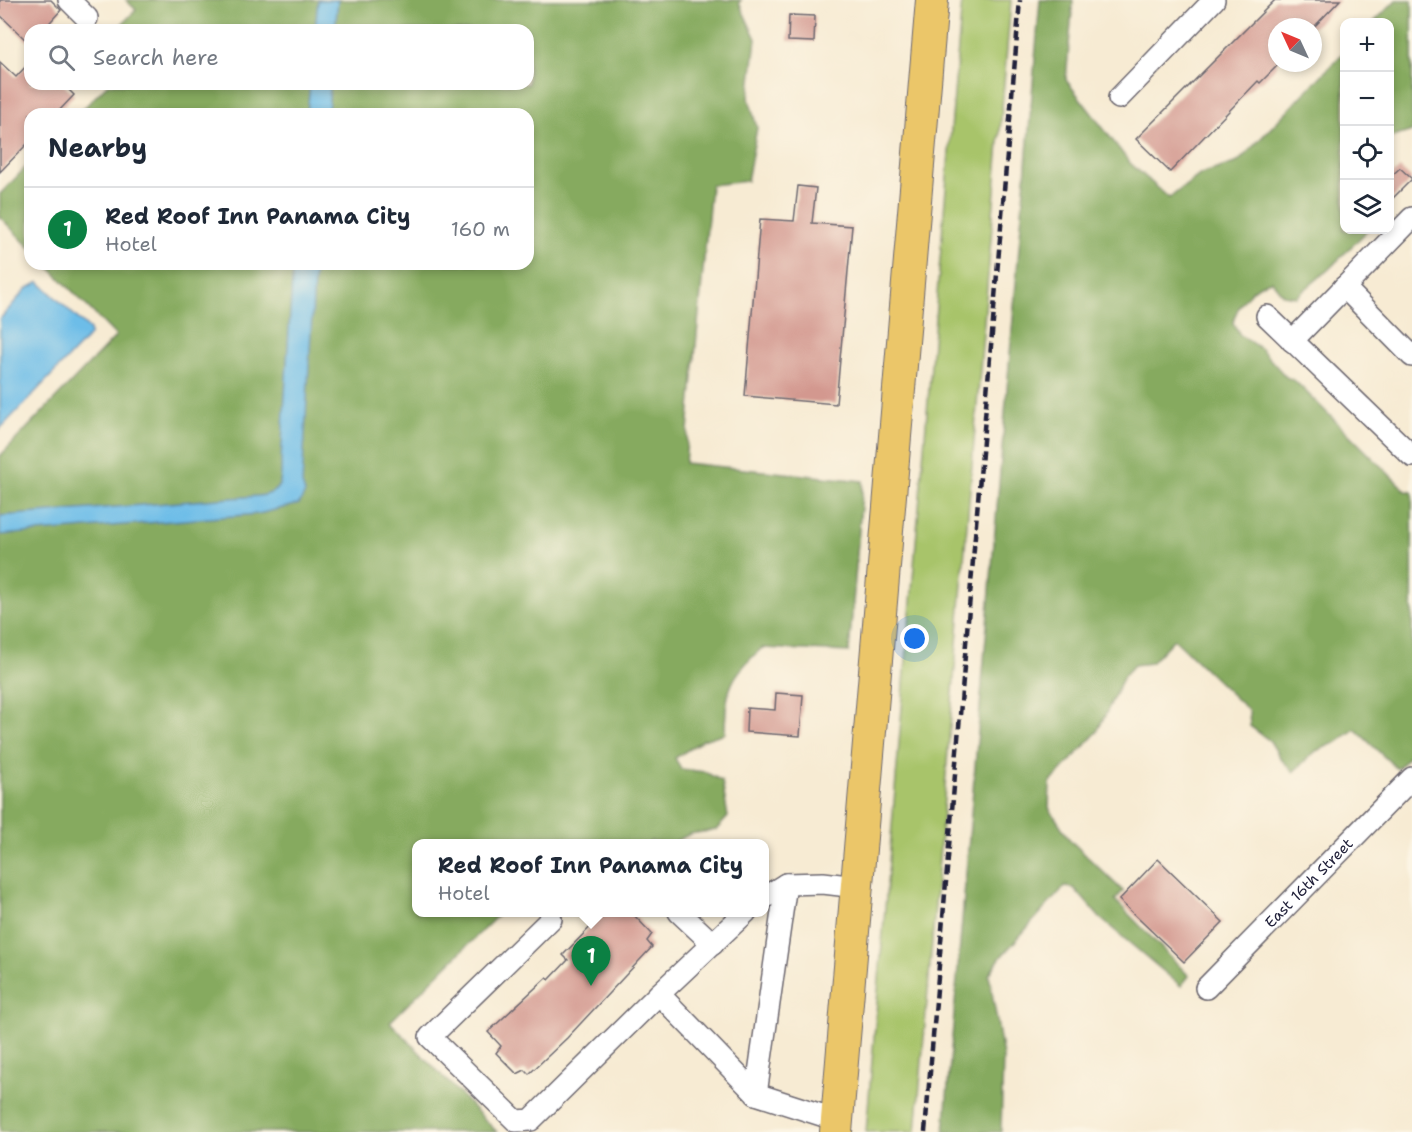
<!DOCTYPE html>
<html lang="en">
<head>
<meta charset="utf-8">
<style>
  :root { --surface:#fff; --page:#f6f6f7; --text:#1f2937; --muted:#747a83; --line:#e0e1e3; --accent:#0b8043 }
  body { margin:0; font-family:"Shantell Sans",sans-serif; background:var(--page); color:var(--text) }
  .controls { position:absolute; right:18px; top:18px; display:grid; overflow:hidden; border-radius:12px; box-shadow:0 3px 9px #0003 }
  .controls button { width:54px; height:54px; display:grid; place-items:center; padding:0; border:0; border-bottom:2px solid var(--line); background:var(--surface); color:var(--text); font:30px sans-serif }
  .compass { position:absolute; left:1268px; top:18px; width:54px; height:54px; border-radius:50%; background:var(--surface); box-shadow:0 3px 9px #0003; rotate:314deg }
  .you { position:absolute; left:915px; top:639px; width:21px; height:21px; margin:-15px; border:4px solid #fff; border-radius:50%; background:#1a73e8; box-shadow:0 0 0 9px #1a73e833 }
  .badge { display:grid; place-items:center; width:39px; height:39px; border-radius:50%; background:var(--accent); color:#fff; font-size:20px; font-weight:700 }
  .pin { position:absolute; translate:-50% -50px; filter:drop-shadow(0 2px 3px #0008) }
  .pin::after { content:''; position:absolute; top:32px; width:21px; height:18px; background:inherit; clip-path:polygon(0 0,100% 0,50% 100%) }
  .popup { position:absolute; left:412px; top:839px; width:357px; height:78px; box-sizing:border-box; display:grid; place-content:center; border-radius:12px; background:var(--surface); filter:drop-shadow(0 2px 4px #0005); font-size:20px; white-space:nowrap; color:var(--muted) }
  .popup b { font-size:22px; color:var(--text) }
  .popup::after { content:''; position:absolute; left:50%; top:100%; margin-left:-12px; border:12px solid transparent; border-top-color:var(--surface) }
  .list { margin:0; padding:0; list-style:none }
  h2 { display:flex; justify-content:space-between; align-items:center; height:78px; margin:0; padding:0 24px; font-size:26px }
  h2 small { font-size:20px; font-weight:400; color:var(--muted) }
  .list li { display:grid; grid-template-columns:39px 1fr auto; gap:18px; align-items:center; box-sizing:border-box; height:84px; padding:0 24px; border-top:2px solid var(--line) }
  .list b { display:block; font-size:22px; white-space:nowrap }
  .list p { margin:0; font-size:20px; white-space:nowrap; color:var(--muted) }
  .list em { font-size:20px; font-style:normal; color:var(--muted) }
  .icon { flex:none; width:33px; height:33px; fill:none; stroke:currentColor; stroke-width:2; stroke-linecap:round; stroke-linejoin:round }
  .map { position:relative; flex:none; width:1412px; height:1132px; overflow:hidden }
  .search { position:absolute; background:var(--surface); box-shadow:0 3px 9px #0003; left:24px; top:24px; width:510px; height:66px; display:flex; align-items:center; gap:15px; box-sizing:border-box; padding:0 21px; border-radius:18px; color:var(--muted); font-size:22px }
  .panel { position:absolute; background:var(--surface); box-shadow:0 3px 9px #0003; left:24px; top:108px; width:510px; height:162px; border-radius:18px }
  .map>svg:first-child { display:block }
</style>
</head>
<body>
<div class="map">
<svg width="1412" height="1132" viewBox="0 0 1412 1132">
  <rect width="100%" height="100%" fill="#fcf5e5"/>
  <filter id="ink" filterUnits="userSpaceOnUse"><feTurbulence type="fractalNoise" baseFrequency=".0167" numOctaves="2"/><feDisplacementMap in="SourceGraphic" scale="12" xChannelSelector="R" yChannelSelector="G"/><feConvolveMatrix kernelMatrix="1 2 1 2 8 2 1 2 1" color-interpolation-filters="sRGB"/></filter>
  <filter id="wash" filterUnits="userSpaceOnUse"><feTurbulence type="fractalNoise" baseFrequency=".008" numOctaves="4" result="noise"/><feDisplacementMap in="SourceGraphic" scale="24" xChannelSelector="R" yChannelSelector="G"/><feGaussianBlur stdDeviation="1.35" result="paint"/><feColorMatrix in="noise" values="0 0 0 0 0 0 0 0 0 0 0 0 0 0 0 0 0 1.4 0 .05"/><feComposite in="paint" operator="in"/></filter>
  <g filter="url(#wash)">
    <rect width="100%" height="100%" fill="#f7ebd3"/>
    <path fill="#a8c46a" stroke="#657352" stroke-width="1.5" d="M962 0H1011L916 1132H866Z"/>
    <g fill="#86aa5e" stroke="#54664c" stroke-width="1.5">
      <path d="M126 0H741L739 3 756 39 749 98 757 128 747 181 711 185 685 463 863 481 849 652 762 648C729 678 726 688 725 733L703 740 675 758 681 769 705 772 722 781 728 817 716 830 690 834 670 844 651 841 648 844H417V912L500 913 390 1022 497 1132H0V456L116 336 46 264H528V114H78L108 84H528V30H116L136 10Z"/>
      <path d="M1040 0H1073L1066 80 1130 163 1169 198 1201 174 1238 162 1344 52V230H1368L1328 270 1296 297 1283 295 1272 281C1254 283 1236 306 1233 323L1240 335 1261 349 1286 377 1295 381 1406 491 1412 492V753L1397 769 1355 729 1337 742 1316 751 1293 772 1281 759 1270 741 1250 726 1249 711 1174 639 1151 663 1134 665 1124 676 1097 732 1050 783 1049 808 1070 840 1123 891 1115 900 1189 976 1181 986 1100 918 1074 888 1064 887 1000 958 989 975 1003 1056 1001 1132H944Z"/>
      <path d="M1396 0H1412V131L1390 138V22H1374Z"/>
      <path d="M30 163V248L0 217V194Z"/>
    </g>
    <g fill="#6dbde8" stroke="#487092" stroke-width="1.5">
      <path d="M318 0H338L335 30H315Z"/>
      <path d="M310 84H330L328 114H307Z"/>
      <path d="M293 264H315L302 484 305 493 299 504 258 514 0 535V516L258 496C282 494 282 481 281 460Z"/>
      <path d="M39 282 90 330V335L0 429V319L26 289Z"/>
    </g>
    <g id="blocks">
      <g fill="#d3988f">
        <path d="M0 0H51L61 10 43 30H30V44L0 15Z"/>
        <path d="M1275 0H1340L1314 27H1277V66L1260 83 1258 81 1170 172 1136 139Z"/>
        <path d="M789 15 815 16 814 42 788 41Z"/>
        <path d="M0 62 16 77 30 62V84H63L74 95 56 114H30V141L0 172Z"/>
        <path d="M1400 168 1412 179 1389 202V178Z"/>
        <path d="M798 186 816 188 812 223 852 226 836 404 745 396 760 219 794 221Z"/>
        <path d="M776 693 803 695 800 736 746 732 747 708 775 710Z"/>
        <path d="M1158 859 1223 922 1184 962 1119 900Z"/>
        <path d="M605 912H631L652 934 647 941 652 947 567 1038 529 1074 525 1070 517 1074 496 1053 501 1046 488 1032 546 978 549 980 568 960 563 955Z"/>
      </g>
    </g>
  </g>
  <g filter="url(#ink)">
    <use href="#blocks" fill-opacity="0" stroke="#6d6870" stroke-width="1.5"/>
    <g fill="none" stroke-linecap="round" stroke-linejoin="round">
      <defs>
        <g id="minor">
          <path d="M69 0 87 18"/>
          <path d="M1119 98 1214 0"/>
          <path d="M1344 287 1412 356"/>
          <path d="M1267 316 1412 456"/>
          <path d="M1292 341 1412 218"/>
          <path d="M765 897 786 884 823 883 857 887"/>
          <path d="M679 912 713 944"/>
          <path d="M746 912 659 994 756 1094 837 1120"/>
          <path d="M551 919 430 1037 516 1121 531 1120 659 994"/>
          <path id="s1" d="M1206 988 1412 778"/>
          <path d="M756 1094 786 884"/>
        </g>
        <path id="highway" d="M836 1132 932 0"/>
      </defs>
      <use href="#minor" stroke="#6d6870" stroke-width="24"/>
      <use href="#highway" stroke="#6d6870" stroke-width="34"/>
      <use href="#minor" stroke="#fff" stroke-width="21"/>
      <use href="#highway" stroke="#ebc669" stroke-width="32"/>
      <path stroke="#22223b" stroke-width="4.5" stroke-dasharray="9 4.5" stroke-linecap="butt" d="M925 1132 1020 0"/>
    </g>
  </g>
  <g text-anchor="middle" dominant-baseline="central" stroke-width="4.5" stroke-linejoin="round" paint-order="stroke">
    <g font-size="15" fill="#22223b" stroke="#fcf5e5">
      <text stroke="none"><textPath href="#s1" startOffset="147">East 16th Street</textPath></text>
    </g>
  </g>
</svg>
<div class="controls">
<button>+</button>
<button>−</button>
<button><svg class="icon" aria-label="locate" viewBox="0 0 24 24"><circle cx="12" cy="12" r="6"/><path d="M12 2v4M12 18v4M2 12h4M18 12h4"/></svg></button>
<button><svg class="icon" aria-label="layers" viewBox="0 0 24 24"><path d="M12 4l9 5-9 5-9-5zM3 14l9 5 9-5"/></svg></button>
</div>
<svg class="compass" viewBox="-18 -18 36 36"><path d="M0-13l5 13h-10z" fill="#e53935"/><path d="M0 13l5-13h-10z" fill="#747a83"/></svg>
<div class="you"></div>
<div class="pin badge" style="left:591px;top:986px">1</div>
<div class="popup"><b>Red Roof Inn Panama City</b>Hotel</div>
<div class="search"><svg class="icon" aria-label="search" viewBox="0 0 24 24"><circle cx="10" cy="10" r="6"/><path d="M15 15l6 6"/></svg>Search here</div>
<section class="panel">
<h2>Nearby<small></small></h2>
<ul class="list">
<li><span class="badge">1</span><div><b>Red Roof Inn Panama City</b><p>Hotel</p></div><em>160 m</em></li>
</ul>
</section>
</div>
</body>
</html>
